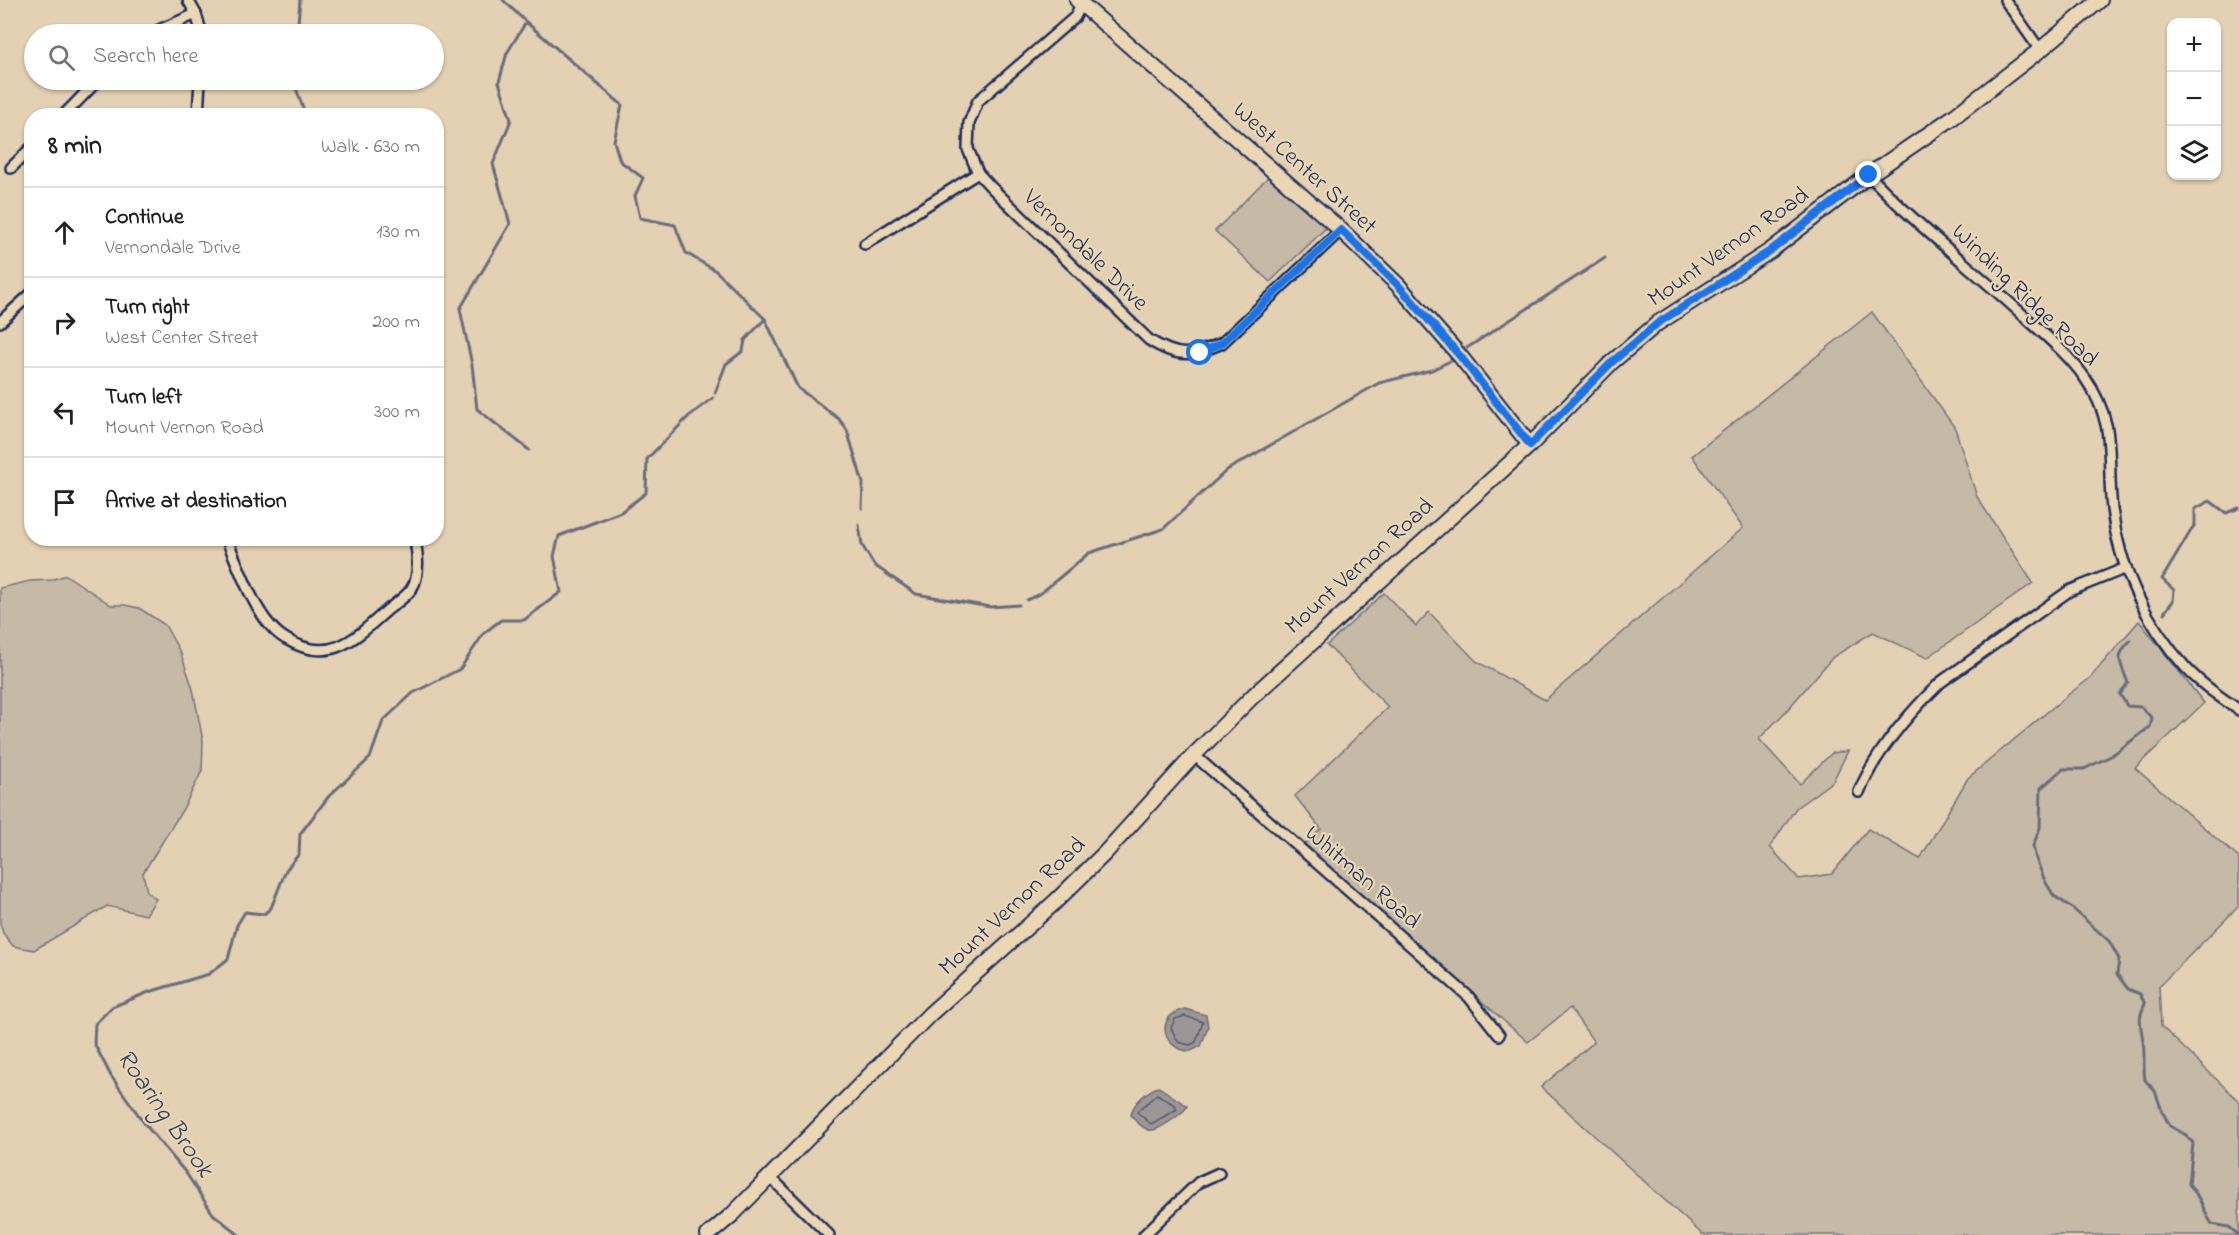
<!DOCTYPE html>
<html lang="en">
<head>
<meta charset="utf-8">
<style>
  :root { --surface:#fff; --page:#f6f6f6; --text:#202124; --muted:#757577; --line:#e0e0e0 }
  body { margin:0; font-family:"Indie Flower",sans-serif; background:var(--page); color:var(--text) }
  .controls { position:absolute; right:18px; top:18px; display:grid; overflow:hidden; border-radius:12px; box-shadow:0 2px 4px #0004 }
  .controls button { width:54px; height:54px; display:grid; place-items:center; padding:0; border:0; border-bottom:2px solid var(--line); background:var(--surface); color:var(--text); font:30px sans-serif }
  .stop { position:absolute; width:18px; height:18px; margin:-14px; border:4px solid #1a73e8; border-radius:50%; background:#fff }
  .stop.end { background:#1a73e8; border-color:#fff; box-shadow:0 2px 6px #0008 }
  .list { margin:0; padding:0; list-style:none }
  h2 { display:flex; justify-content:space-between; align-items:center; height:78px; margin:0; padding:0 24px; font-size:26px }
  h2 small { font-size:20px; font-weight:400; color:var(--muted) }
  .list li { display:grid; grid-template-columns:39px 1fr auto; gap:18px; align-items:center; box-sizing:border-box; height:90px; padding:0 24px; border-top:2px solid var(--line) }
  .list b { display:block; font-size:22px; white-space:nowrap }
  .list p { margin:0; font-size:20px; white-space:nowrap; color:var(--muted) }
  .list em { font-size:20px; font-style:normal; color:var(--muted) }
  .icon { flex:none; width:33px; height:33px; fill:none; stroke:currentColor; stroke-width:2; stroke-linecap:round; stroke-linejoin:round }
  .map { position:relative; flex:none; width:2239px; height:1235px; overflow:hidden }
  .search { position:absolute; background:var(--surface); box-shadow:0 2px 4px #0004; left:24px; top:24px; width:420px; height:66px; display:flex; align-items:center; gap:15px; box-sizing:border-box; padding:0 21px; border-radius:33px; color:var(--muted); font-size:22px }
  .panel { position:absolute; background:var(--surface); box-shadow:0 2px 4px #0004; left:24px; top:108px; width:420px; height:438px; border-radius:24px }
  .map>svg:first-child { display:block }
</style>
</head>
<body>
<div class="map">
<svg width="2239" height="1235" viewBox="0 0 2239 1235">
  <rect width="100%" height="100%" fill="#e4d0b2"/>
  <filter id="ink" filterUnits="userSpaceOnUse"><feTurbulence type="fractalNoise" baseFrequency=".0167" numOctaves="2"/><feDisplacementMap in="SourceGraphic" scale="12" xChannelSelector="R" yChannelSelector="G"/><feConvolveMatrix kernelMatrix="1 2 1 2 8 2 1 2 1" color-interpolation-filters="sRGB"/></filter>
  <g filter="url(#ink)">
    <g fill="#c6b9a5" stroke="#707482" stroke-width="1.5">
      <path d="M1270 175 1328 226 1270 282 1215 231Z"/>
      <path d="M1872 312 1955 428 1977 497 2033 583 1927 658 1873 632 1833 657 1788 709 1759 739 1800 784 1832 753 1848 751 1833 781 1796 808 1770 847 1799 879 1832 874 1868 829 1920 859 1968 778 2069 694 2089 679 2139 621 2204 703 2135 768 2239 858V906L2159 986 2161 1026 2239 1101V1235H1703L1541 1087 1594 1042 1570 1008 1528 1042 1304 845 1321 829 1295 796 1388 707 1327 645 1384 593 1416 626 1429 612 1476 661 1545 700 1743 528 1692 456Z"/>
      <path d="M66 575 111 605H125L139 608 165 625 181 654 193 689 203 741 202 771 183 809 143 873 147 892 156 899 146 915 107 906 34 950 13 946 3 933 0 924V588L30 581 51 580Z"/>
    </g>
    <g fill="#9c9794" stroke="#686d7e" stroke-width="1.5">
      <path d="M1185 1009 1206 1015 1208 1027 1201 1046 1191 1051C1163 1051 1153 1016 1185 1009Z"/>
      <path d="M1159 1087 1187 1106C1185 1112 1156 1133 1149 1130 1143 1128 1134 1120 1131 1115 1132 1104 1149 1089 1159 1087Z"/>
    </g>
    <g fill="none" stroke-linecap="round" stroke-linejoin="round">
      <g stroke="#4f5974" stroke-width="1.5">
        <path d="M1185 1016 1203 1022 1196 1042 1190 1045 1178 1042 1171 1028 1175 1019Z"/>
        <path d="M1157 1094 1176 1106 1177 1109 1151 1124 1137 1112Z"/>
      </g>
      <g stroke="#686d7e" stroke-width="3">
        <path d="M503 0 526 22 622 105 614 141 620 161 643 178 635 196 640 218 675 225 686 253 716 271 765 319 745 340 743 351 726 364 715 393"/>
        <path d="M526 22 507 53 499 82 511 120 493 164 510 224 460 309 472 365 477 409 529 450"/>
        <path d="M297 34 300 0"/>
        <path d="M293 80 306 116"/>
        <path d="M765 319 798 388 839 419 847 430 863 483 862 508"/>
        <path d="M1467 348 1605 258"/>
        <path d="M859 525 862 545 874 565 916 594 990 607 1019 605"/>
        <path d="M1027 600 1041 593 1089 553 1163 529 1227 470 1379 383 1432 370 1450 361"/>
        <path d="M2164 613 2173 601 2174 590 2162 579 2195 524V509L2210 501 2226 513 2239 508"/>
        <path d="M2131 640C2113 657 2121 663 2128 683L2120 694 2127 706 2141 707 2152 718 2150 727 2111 756 2084 769H2063L2041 788 2040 828 2033 846 2036 859 2045 881 2054 896 2071 907 2109 941 2119 959 2117 974 2128 989 2140 994 2145 1004C2137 1020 2141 1025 2143 1041 2145 1054 2143 1067 2145 1080L2155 1091 2162 1111 2170 1126 2186 1135 2193 1143 2189 1184C2202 1199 2202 1209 2212 1224L2229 1227 2239 1235"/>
        <path d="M239 1235 213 1214 186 1173 144 1123 111 1076 94 1043 95 1024 112 1007 149 992 209 974 228 959 237 925 245 912 264 914 271 908 286 870 299 854 300 834 329 796 370 758 383 721 413 693 460 669 484 633 501 620H524L561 592 554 556 559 536 621 512 646 493 647 459 688 417 713 398"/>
      </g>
      <defs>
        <g id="street">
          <path d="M188 0 196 14 202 34"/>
          <path d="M1083 0 1075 17 978 101 969 123 968 149 978 173 991 187 1149 340C1178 358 1191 357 1222 343L1341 230"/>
          <path d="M2005 0 2040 50"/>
          <path d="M150 34 196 14"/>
          <path d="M63 116 98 80"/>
          <path d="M198 116 200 80"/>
          <path d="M11 168 32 147"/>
          <path d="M1869 175C1917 226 1973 269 2024 316 2045 335 2069 355 2085 378 2118 425 2106 458 2112 509 2119 568 2146 624 2186 668 2201 684 2220 697 2239 710"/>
          <path d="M865 244 978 173"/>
          <path d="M0 322 32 293"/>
          <path d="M226 538C240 568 256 622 286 639 329 665 354 640 385 612 393 605 407 597 412 588 420 575 418 552 414 538"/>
          <path d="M1194 755 1469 997 1499 1035"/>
          <path d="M1859 792C1876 751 1909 713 1941 682L2069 591 2126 568"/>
          <path d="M769 1176 829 1235"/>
          <path d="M1144 1235 1199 1182 1219 1173"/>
        </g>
        <g id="secondary">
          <path d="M1077 0 1341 230 1398 285 1460 356 1530 445"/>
          <path d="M708 1235 733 1214 930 1014 1055 902 1105 853 1194 755 1253 696 1530 445 1612 362 1658 323 1770 251 1869 175 1952 118 2040 50 2100 0"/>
        </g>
      </defs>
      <use href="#street" stroke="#1b2f5e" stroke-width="14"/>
      <use href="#secondary" stroke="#1b2f5e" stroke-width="18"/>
      <use href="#street" stroke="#ecd7b5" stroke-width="9"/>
      <use href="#secondary" stroke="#ecd7b5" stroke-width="14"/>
    </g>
  </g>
  <g fill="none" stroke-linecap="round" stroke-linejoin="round" filter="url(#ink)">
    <path stroke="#1a73e8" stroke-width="8" d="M1200 353 1222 343 1341 230 1398 285 1460 356 1530 445 1612 362 1658 323 1770 251 1869 175"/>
  </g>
  <g text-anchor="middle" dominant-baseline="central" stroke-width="4.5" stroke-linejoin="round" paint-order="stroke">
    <g font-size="24" fill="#1b2f5e" stroke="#ecd7b5">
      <text transform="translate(1304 169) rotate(42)">West Center Street</text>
      <text transform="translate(1729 248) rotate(-35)">Mount Vernon Road</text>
      <text transform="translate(1085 251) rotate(44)">Vernondale Drive</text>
      <text transform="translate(2024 296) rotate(44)">Winding Ridge Road</text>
      <text transform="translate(1360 567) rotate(-42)">Mount Vernon Road</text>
      <text transform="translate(1362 878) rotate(41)">Whitman Road</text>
      <text transform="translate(1013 907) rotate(-43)">Mount Vernon Road</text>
    </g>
    <g font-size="26" font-style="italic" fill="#354469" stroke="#ecd7b5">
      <text transform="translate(164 1114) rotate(55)">Roaring Brook</text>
    </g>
  </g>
</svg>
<div class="controls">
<button>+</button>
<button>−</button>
<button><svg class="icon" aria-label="layers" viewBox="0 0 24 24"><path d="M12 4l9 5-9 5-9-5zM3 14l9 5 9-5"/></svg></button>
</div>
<div class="stop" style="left:1200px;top:353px"></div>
<div class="stop end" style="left:1869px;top:175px"></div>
<div class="search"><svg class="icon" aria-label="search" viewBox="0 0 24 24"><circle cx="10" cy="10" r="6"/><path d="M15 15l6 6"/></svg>Search here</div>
<section class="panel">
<h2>8 min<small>Walk · 630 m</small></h2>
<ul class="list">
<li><svg class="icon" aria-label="ahead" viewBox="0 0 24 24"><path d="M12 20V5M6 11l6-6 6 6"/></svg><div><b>Continue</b><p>Vernondale Drive</p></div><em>130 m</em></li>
<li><svg class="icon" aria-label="right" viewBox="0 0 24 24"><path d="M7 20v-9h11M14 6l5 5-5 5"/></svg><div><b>Turn right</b><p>West Center Street</p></div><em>200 m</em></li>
<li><svg class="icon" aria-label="left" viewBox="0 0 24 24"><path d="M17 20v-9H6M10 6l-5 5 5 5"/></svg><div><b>Turn left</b><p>Mount Vernon Road</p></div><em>300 m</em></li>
<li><svg class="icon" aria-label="arrive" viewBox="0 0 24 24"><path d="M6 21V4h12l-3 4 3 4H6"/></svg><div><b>Arrive at destination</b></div></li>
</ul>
</section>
</div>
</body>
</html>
